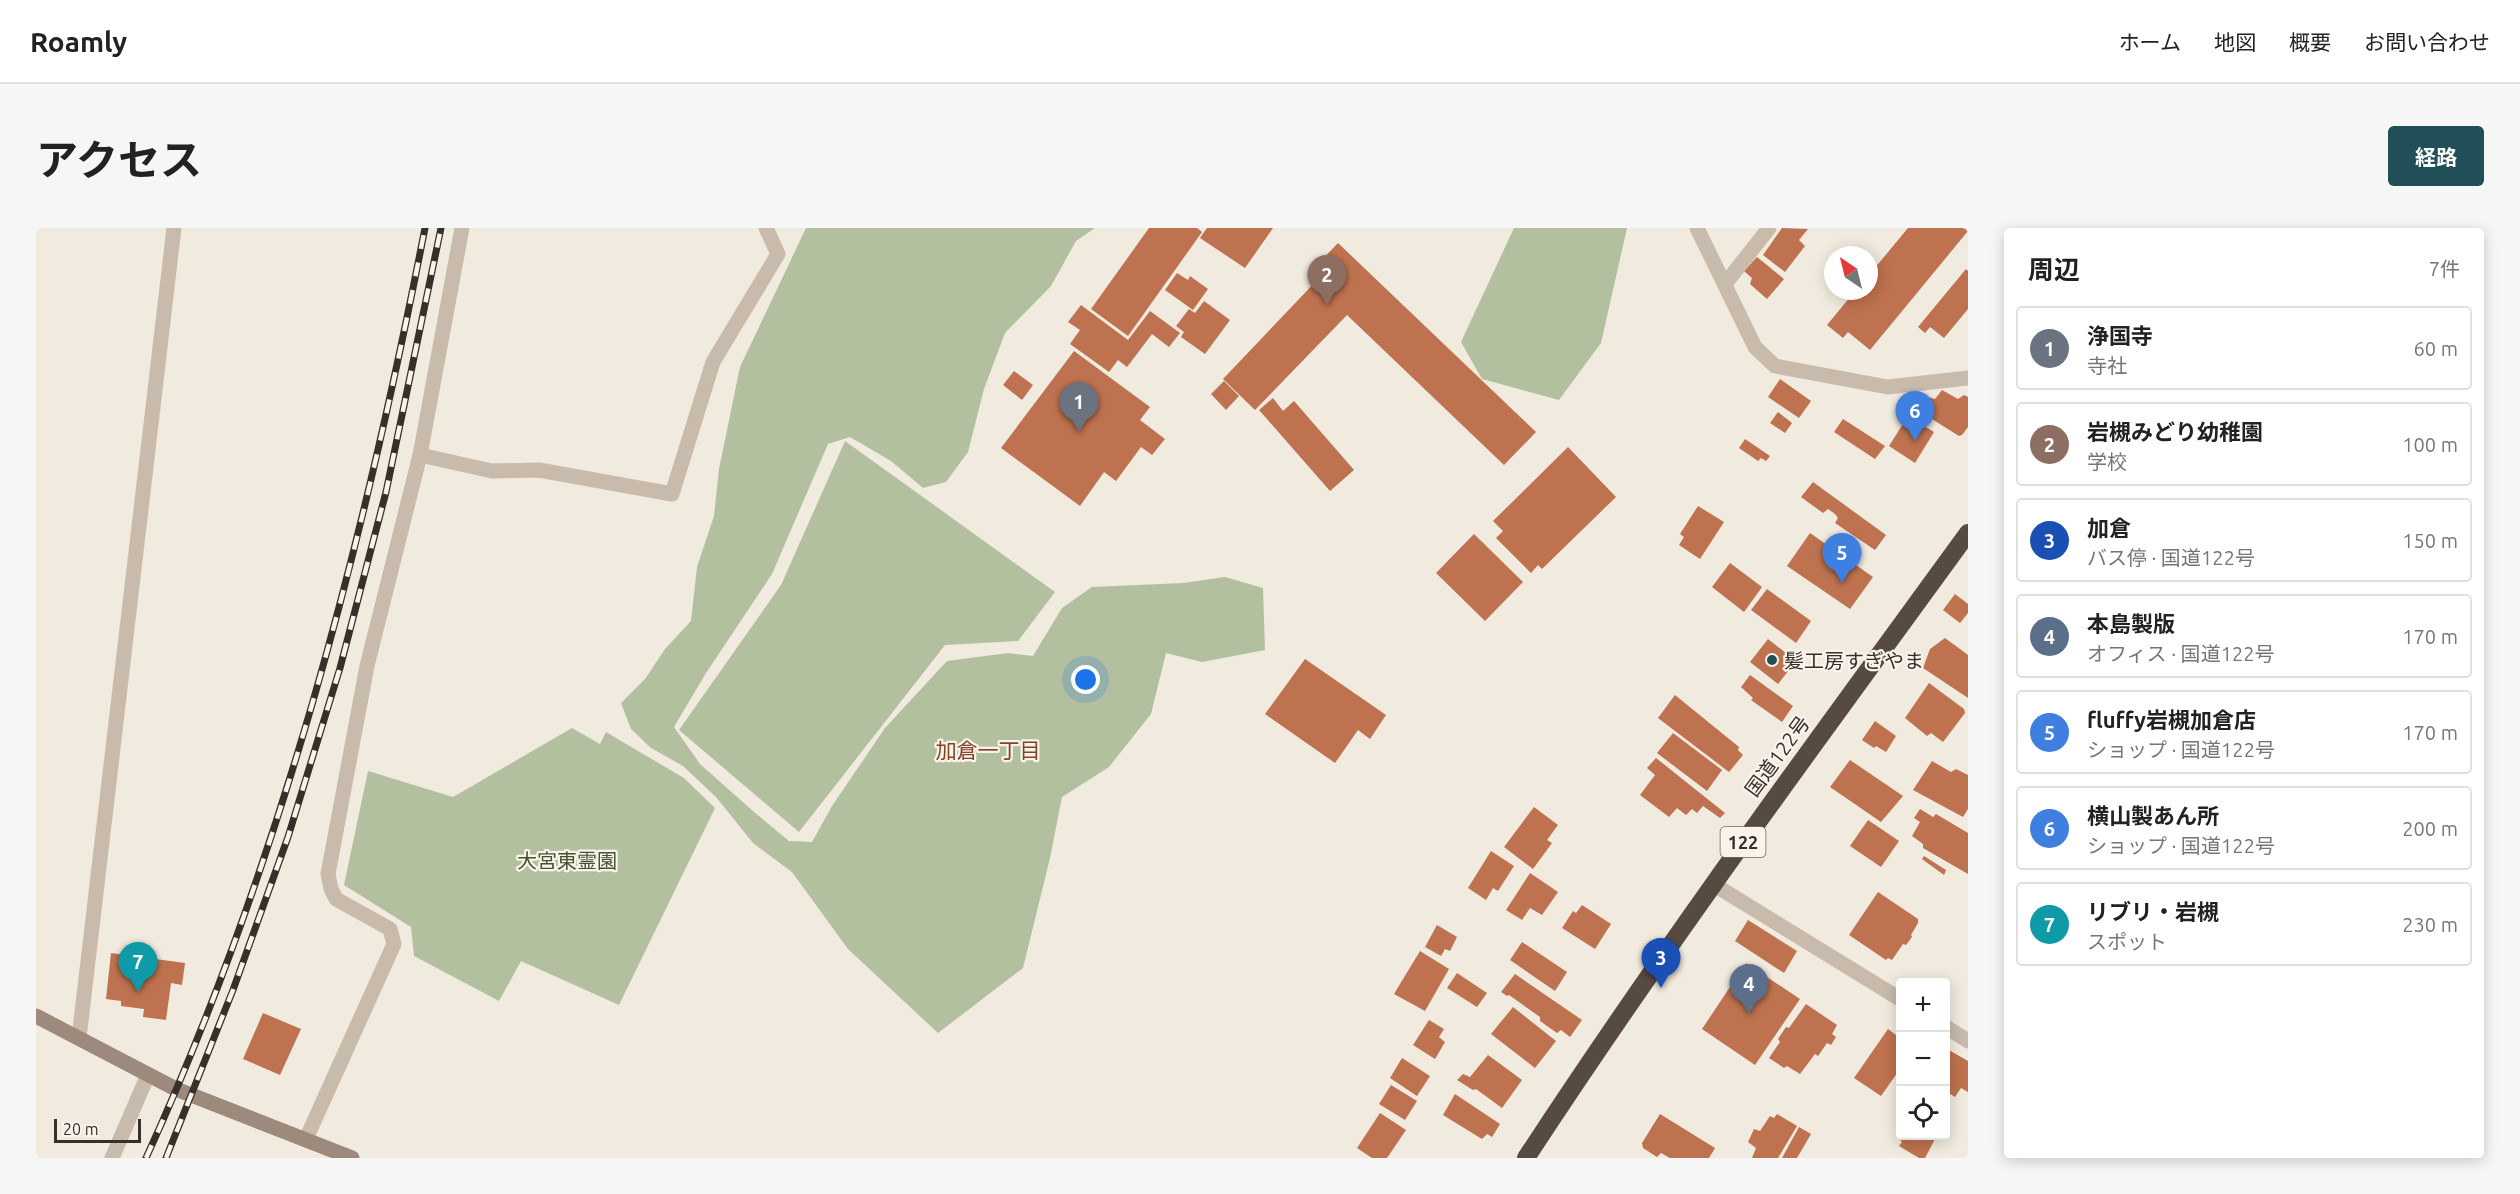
<!DOCTYPE html>
<html lang="ja">
<head>
<meta charset="utf-8">
<style>
  :root { --surface:#fff; --page:#f6f6f6; --text:#222; --muted:#767676; --line:#e0e0e0; --accent:#214f57 }
  body { margin:0; font-family:Ubuntu,"Noto Sans JP",sans-serif; background:var(--page); color:var(--text) }
  .controls { position:absolute; right:18px; bottom:18px; display:grid; overflow:hidden; border-radius:6px; box-shadow:0 3px 15px #0003 }
  .controls button { width:54px; height:54px; display:grid; place-items:center; padding:0; border:0; border-bottom:2px solid var(--line); background:var(--surface); color:var(--text); font:30px sans-serif }
  .compass { position:absolute; left:1788px; top:18px; width:54px; height:54px; border-radius:50%; background:var(--surface); box-shadow:0 3px 15px #0003; rotate:325deg }
  .scale { position:absolute; left:18px; bottom:15px; width:87px; box-sizing:border-box; padding-left:6px; border:3px solid #372f2a; border-top:0; font-size:16px; line-height:21px; white-space:nowrap; color:#372f2a; -webkit-text-stroke:4px #f9f3eb; paint-order:stroke }
  .you { position:absolute; left:1050px; top:452px; width:21px; height:21px; margin:-15px; border:4px solid #fff; border-radius:50%; background:#1a73e8; box-shadow:0 0 0 9px #1a73e833 }
  .badge { display:grid; place-items:center; width:39px; height:39px; border-radius:50%; background:var(--accent); color:#fff; font-size:20px; font-weight:700 }
  .pin { position:absolute; translate:-50% -50px; filter:drop-shadow(0 2px 3px #0008) }
  .pin::after { content:''; position:absolute; top:32px; width:21px; height:18px; background:inherit; clip-path:polygon(0 0,100% 0,50% 100%) }
  .list { margin:0; padding:0; list-style:none }
  h2 { display:flex; justify-content:space-between; align-items:center; height:78px; margin:0; padding:0 24px; font-size:26px }
  h2 small { font-size:20px; font-weight:400; color:var(--muted) }
  .list li { display:grid; grid-template-columns:39px 1fr auto; gap:18px; align-items:center; box-sizing:border-box; height:84px; margin:0 12px 12px; padding:0 12px; border:2px solid var(--line); border-radius:6px }
  .list b { display:block; font-size:22px; white-space:nowrap }
  .list p { margin:0; font-size:20px; white-space:nowrap; color:var(--muted) }
  .list em { font-size:20px; font-style:normal; color:var(--muted) }
  .icon { flex:none; width:33px; height:33px; fill:none; stroke:currentColor; stroke-width:2; stroke-linecap:round; stroke-linejoin:round }
  .map { position:relative; flex:none; width:1932px; height:930px; overflow:hidden; border-radius:6px }
  header { display:flex; align-items:center; gap:36px; box-sizing:border-box; height:84px; padding:0 30px; background:var(--surface); border-bottom:2px solid var(--line) }
  header strong { font-size:28px }
  nav { display:flex; gap:33px; margin-inline-start:auto; font-size:21px }
  .intro { display:flex; align-items:center; justify-content:space-between; box-sizing:border-box; height:144px; padding:0 36px }
  h1 { margin:0; font-size:42px }
  .button { padding:15px 27px; border-radius:6px; background:var(--accent); color:#fff; font-size:21px; font-weight:700 }
  main { display:flex; gap:36px; padding:0 36px }
  aside { flex:1; background:var(--surface); border-radius:6px; box-shadow:0 3px 15px #0003 }
  .map>svg:first-child { display:block }
</style>
</head>
<body>
<header>
<strong>Roamly</strong>
<nav><a>ホーム</a><a>地図</a><a>概要</a><a>お問い合わせ</a></nav>
</header>
<div class="intro"><h1>アクセス</h1><a class="button">経路</a></div>
<main>
<div class="map">
<svg width="1932" height="930" viewBox="0 0 1932 930">
  <rect width="100%" height="100%" fill="#f1eade"/>
  <g fill="#b2c09f">
    <path d="M770 0H1059L1040 13 1015 58 969 105 948 161 932 224 910 254 887 260 855 233 814 209 792 216 736 346 670 445 638 499 664 536 718 584 753 613 776 614 796 578 849 500 911 433 972 425 997 428 1026 380 1056 359 1147 355 1189 349 1227 360 1229 422 1166 434 1130 425 1115 486 1073 539 1026 569 1014 630 987 740 902 805 812 721 756 644 717 615 680 569 647 538 615 520 595 501 585 475 609 451 629 421 655 393 661 339 678 288 683 241 704 139Z"/>
    <path d="M1478 0H1591L1565 115 1523 172 1446 151 1425 114Z"/>
    <path d="M809 213 1019 364 982 413 909 417 763 604 643 502 745 357Z"/>
    <path d="M536 500 564 516 570 504 648 550 679 580 583 777 485 733 463 773 378 728 375 699 308 657 332 543 417 569Z"/>
  </g>
  <g fill="#bf724f">
    <path d="M1113 0H1161L1166 4 1092 108 1055 81Z"/>
    <path d="M1171 0H1237L1209 40 1164 10Z"/>
    <path d="M1746 0 1772 1 1763 12 1769 18 1749 44 1727 27Z"/>
    <path d="M1872 0H1932V3L1834 122 1812 104 1807 110 1791 97 1819 63H1833V47Z"/>
    <path d="M1302 15 1500 204 1468 237 1311 87 1219 182 1187 151 1284 49 1276 42Z"/>
    <path d="M1721 29 1748 51 1731 71 1714 56 1716 50 1708 43Z"/>
    <path d="M1930 41 1932 43V81L1908 110 1894 99 1889 105 1882 99Z"/>
    <path d="M1141 45 1152 52 1154 48 1172 61 1157 82 1129 62Z"/>
    <path d="M1168 73 1194 92 1169 126 1145 109 1148 104 1140 98 1153 81 1159 85Z"/>
    <path d="M1045 77 1092 112 1114 83 1144 105 1133 119 1116 106 1091 139 1082 132 1073 144 1034 116 1044 102 1032 94Z"/>
    <path d="M1038 123 1114 179 1104 192 1129 211 1116 227 1105 219 1080 253 1068 244 1044 278 965 220Z"/>
    <path d="M978 143 997 157 986 172 967 157Z"/>
    <path d="M1744 151 1775 173 1763 190 1732 169Z"/>
    <path d="M1188 153 1203 168 1190 182 1175 166Z"/>
    <path d="M1906 162 1922 171 1928 167 1932 169V199L1926 207 1923 208 1888 186 1890 182 1886 176 1891 169 1899 171Z"/>
    <path d="M1237 170 1247 183 1258 173 1318 242 1294 263 1223 182Z"/>
    <path d="M1742 184 1756 195 1749 205 1734 195Z"/>
    <path d="M1872 188 1898 204 1879 235 1853 218Z"/>
    <path d="M1807 191 1849 218 1839 231 1798 204Z"/>
    <path d="M1709 211 1734 228 1730 233 1725 230 1722 233 1703 220Z"/>
    <path d="M1532 219 1580 269 1506 341 1502 337 1495 345 1460 310 1467 303 1457 293Z"/>
    <path d="M1777 254 1850 307 1839 322 1799 295 1802 290 1799 286 1792 281 1787 285 1765 269Z"/>
    <path d="M1662 278 1688 294 1664 331 1643 317 1648 309 1644 306Z"/>
    <path d="M1774 305 1837 349 1814 381 1751 338Z"/>
    <path d="M1438 306 1487 354 1449 393 1400 345Z"/>
    <path d="M1694 335 1726 359 1708 384 1676 359Z"/>
    <path d="M1731 361 1775 393 1760 415 1715 382Z"/>
    <path d="M1919 366 1932 376V385L1924 395 1907 382Z"/>
    <path d="M1909 410 1932 427V470L1887 440 1894 421Z"/>
    <path d="M1732 411 1760 433 1742 456 1714 434Z"/>
    <path d="M1269 431 1350 487 1334 511 1322 502 1299 535 1229 486Z"/>
    <path d="M1714 447 1757 478 1746 494 1715 472 1717 470 1705 459Z"/>
    <path d="M1893 455 1928 481 1929 485 1907 514 1895 505 1891 508 1869 490Z"/>
    <path d="M1639 467 1703 519 1702 522 1707 527 1693 544 1622 490Z"/>
    <path d="M1839 493 1860 508 1850 524 1840 518 1838 520 1826 512Z"/>
    <path d="M1637 505 1686 542 1671 563 1621 525Z"/>
    <path d="M1620 530 1689 585 1684 590 1667 578 1661 585 1656 581 1650 587 1641 580 1633 589 1604 567 1619 547 1611 540Z"/>
    <path d="M1814 532 1867 568 1845 594 1794 559Z"/>
    <path d="M1896 533 1915 544 1920 541 1932 547V581L1927 589 1877 562Z"/>
    <path d="M1498 579 1522 597 1511 612 1516 615 1497 641 1468 619Z"/>
    <path d="M1884 581 1897 589 1900 586 1932 605V646L1887 620V616L1876 608 1884 594 1878 590Z"/>
    <path d="M1832 592 1863 613 1845 639 1814 618Z"/>
    <path d="M1455 623 1478 638 1462 663 1457 660 1450 672 1432 660Z"/>
    <path d="M1888 628 1910 642 1908 647 1886 631Z"/>
    <path d="M1494 645 1522 664 1506 687 1494 680 1486 692 1470 682Z"/>
    <path d="M1842 664 1882 691V695L1875 707 1876 709 1870 717 1867 716 1856 732 1852 730 1850 732 1813 707Z"/>
    <path d="M1546 677 1575 696 1559 721 1526 700 1537 683 1540 685Z"/>
    <path d="M1712 692 1761 723 1748 745 1699 713Z"/>
    <path d="M1401 697 1421 709 1414 723 1409 721 1405 728 1389 719Z"/>
    <path d="M1486 714 1531 744 1519 763 1474 732Z"/>
    <path d="M1384 723 1413 741 1389 783 1358 766Z"/>
    <path d="M75 725 149 735 146 757 135 755 130 792 107 789 108 781 85 778V773L70 771Z"/>
    <path d="M1710 735 1764 771 1719 837 1666 801Z"/>
    <path d="M1421 745 1451 765 1441 779 1411 760Z"/>
    <path d="M1479 746 1546 792 1534 809 1525 802 1521 805 1504 793V789L1473 767 1471 768 1465 764Z"/>
    <path d="M1770 776 1801 797 1796 806 1800 809 1795 817 1791 815 1782 828 1779 826 1764 846 1751 838 1748 840 1733 830 1744 814 1742 811 1750 799 1753 800Z"/>
    <path d="M1477 779 1520 813 1499 840 1455 806Z"/>
    <path d="M227 785 265 801 244 847 207 831Z"/>
    <path d="M1393 792 1408 801 1403 809 1409 814 1399 831 1377 817Z"/>
    <path d="M1852 801 1864 810V841L1845 868 1818 850Z"/>
    <path d="M1911 821 1932 833V864L1925 860 1919 869 1914 866 1910 872Z"/>
    <path d="M1452 827 1486 852 1466 880 1440 861 1437 862 1421 852 1427 846 1434 849Z"/>
    <path d="M1366 830 1394 848 1381 868 1354 850Z"/>
    <path d="M1355 857 1381 873 1369 892 1343 876Z"/>
    <path d="M1419 866 1464 896 1456 909 1451 906 1446 911 1407 887Z"/>
    <path d="M1344 885 1370 902 1351 930H1336L1321 920Z"/>
    <path d="M1624 886 1679 920 1673 930H1634L1625 925 1621 929 1607 920 1606 915Z"/>
    <path d="M1741 886 1761 898 1742 930H1716L1720 920 1712 914 1718 901 1724 903 1734 888 1738 890Z"/>
    <path d="M1763 899 1775 906 1761 930H1746Z"/>
    <path d="M1863 908H1898L1900 909 1889 930H1883L1863 918 1866 914 1862 910Z"/>
  </g>
  <g fill="none" stroke-linecap="round" stroke-linejoin="round">
    <g stroke="#c9bbab" stroke-width="15">
      <path d="M1661 0 1719 119 1739 138 1852 159 1932 150"/>
      <path d="M1689 56 1733 0"/>
      <path d="M384 227 456 243 503 242 636 266 677 134 742 26 730 0"/>
      <path d="M1677 656 1864 771"/>
      <path d="M1910 799 1932 813"/>
      <path d="M43 810 138 0"/>
      <path d="M270 911 358 716 354 701 300 671 295 661 292 646 331 438 384 227 426 0"/>
      <path d="M76 930 112 847"/>
    </g>
    <path stroke="#9d8a7c" stroke-width="15" d="M0 788 140 861 316 930"/>
    <path stroke="#574a41" stroke-width="18" d="M1490 930C1630 716 1782 511 1932 305"/>
    <defs>
      <g id="rail">
        <path d="M110 930C245 635 327 318 389 0"/>
        <path d="M130 930 197 762 252 609 304 440 350 264 405 0"/>
      </g>
    </defs>
    <use href="#rail" stroke="#372f2a" stroke-width="7"/>
    <use href="#rail" stroke="#f9f3eb" stroke-width="4.5" stroke-dasharray="14" stroke-linecap="butt"/>
  </g>
  <circle fill="#214f57" stroke="#f9f3eb" stroke-width="2" cx="1736" cy="432" r="6"/>
  <g text-anchor="middle" dominant-baseline="central" stroke-width="4.5" stroke-linejoin="round" paint-order="stroke">
    <rect fill="#f9f3eb" stroke="#716a64" stroke-width="1.5" x="1684.5" y="599" width="45" height="30" rx="4.5"/>
    <g font-size="18" font-weight="bold" fill="#372f2a">
      <text x="1707" y="614">122</text>
    </g>
    <g font-size="20" fill="#372f2a" stroke="#f9f3eb" text-anchor="start">
      <text x="1748" y="432">髪工房すぎやま</text>
    </g>
    <g font-size="20" fill="#372f2a" stroke="#f9f3eb">
      <text transform="translate(1741 528) rotate(-54)">国道122号</text>
    </g>
    <g font-size="20" fill="#44542f" stroke="#f9f3eb">
      <text x="531" y="632">大宮東霊園</text>
    </g>
    <g font-size="21" fill="#824327" stroke="#f9f3eb">
      <text x="952" y="522">加倉一丁目</text>
    </g>
  </g>
</svg>
<div class="controls">
<button>+</button>
<button>−</button>
<button><svg class="icon" aria-label="locate" viewBox="0 0 24 24"><circle cx="12" cy="12" r="6"/><path d="M12 2v4M12 18v4M2 12h4M18 12h4"/></svg></button>
</div>
<svg class="compass" viewBox="-18 -18 36 36"><path d="M0-13l5 13h-10z" fill="#e53935"/><path d="M0 13l5-13h-10z" fill="#767676"/></svg>
<div class="scale">20 m</div>
<div class="you"></div>
<div class="pin badge" style="left:1043px;top:204px;background:#6b7280">1</div>
<div class="pin badge" style="left:1291px;top:77px;background:#8d6e63">2</div>
<div class="pin badge" style="left:1625px;top:760px;background:#1a4fb4">3</div>
<div class="pin badge" style="left:1713px;top:786px;background:#5c6f8a">4</div>
<div class="pin badge" style="left:1806px;top:355px;background:#3f7fe0">5</div>
<div class="pin badge" style="left:1879px;top:213px;background:#3f7fe0">6</div>
<div class="pin badge" style="left:102px;top:764px;background:#0f9aa8">7</div>
</div>
<aside>
<h2>周辺<small>7件</small></h2>
<ul class="list">
<li><span class="badge" style="background:#6b7280">1</span><div><b>浄国寺</b><p>寺社</p></div><em>60 m</em></li>
<li><span class="badge" style="background:#8d6e63">2</span><div><b>岩槻みどり幼稚園</b><p>学校</p></div><em>100 m</em></li>
<li><span class="badge" style="background:#1a4fb4">3</span><div><b>加倉</b><p>バス停 · 国道122号</p></div><em>150 m</em></li>
<li><span class="badge" style="background:#5c6f8a">4</span><div><b>本島製版</b><p>オフィス · 国道122号</p></div><em>170 m</em></li>
<li><span class="badge" style="background:#3f7fe0">5</span><div><b>fluffy岩槻加倉店</b><p>ショップ · 国道122号</p></div><em>170 m</em></li>
<li><span class="badge" style="background:#3f7fe0">6</span><div><b>横山製あん所</b><p>ショップ · 国道122号</p></div><em>200 m</em></li>
<li><span class="badge" style="background:#0f9aa8">7</span><div><b>リブリ・岩槻</b><p>スポット</p></div><em>230 m</em></li>
</ul>
</aside>
</main>
</body>
</html>
